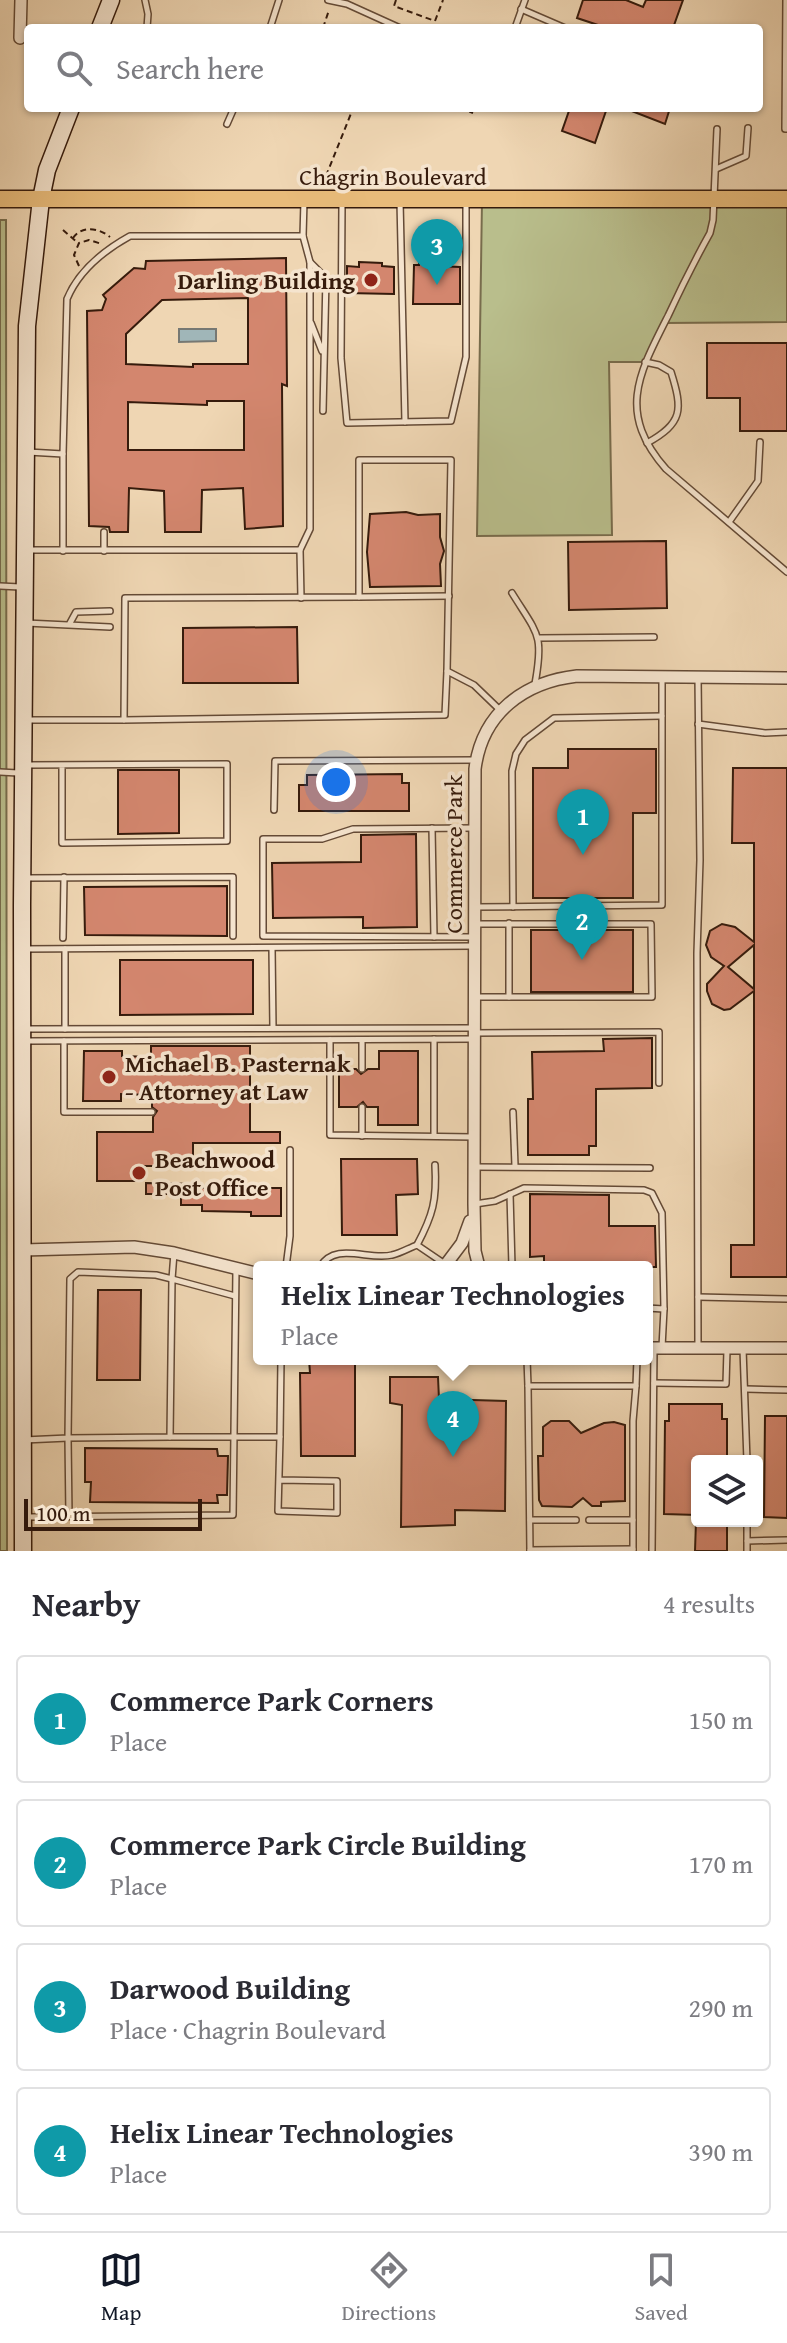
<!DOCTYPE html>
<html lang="en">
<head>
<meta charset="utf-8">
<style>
  :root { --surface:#fff; --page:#f7f7f7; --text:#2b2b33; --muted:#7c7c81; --line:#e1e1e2; --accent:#111827 }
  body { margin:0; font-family:"Gentium Book Plus",serif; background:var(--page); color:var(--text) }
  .controls { position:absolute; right:24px; bottom:24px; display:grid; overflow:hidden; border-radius:8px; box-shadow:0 2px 6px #0004 }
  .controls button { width:72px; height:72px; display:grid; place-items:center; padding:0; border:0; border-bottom:2px solid var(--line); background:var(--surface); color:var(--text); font:40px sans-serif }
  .scale { position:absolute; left:24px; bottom:20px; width:178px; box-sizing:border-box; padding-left:8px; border:4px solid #361b0c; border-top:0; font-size:22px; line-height:28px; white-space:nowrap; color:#361b0c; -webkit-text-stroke:6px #f5e4ce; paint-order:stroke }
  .you { position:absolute; left:336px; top:782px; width:28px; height:28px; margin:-20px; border:6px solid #fff; border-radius:50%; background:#1a73e8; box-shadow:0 0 0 12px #1a73e833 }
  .badge { display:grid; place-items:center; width:52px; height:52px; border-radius:50%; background:var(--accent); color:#fff; font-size:26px; font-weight:700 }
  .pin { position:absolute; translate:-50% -66px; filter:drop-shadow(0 2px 4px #0008) }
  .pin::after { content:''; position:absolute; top:42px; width:28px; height:24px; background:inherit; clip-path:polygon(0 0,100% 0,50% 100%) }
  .popup { position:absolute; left:253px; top:1261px; width:400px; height:104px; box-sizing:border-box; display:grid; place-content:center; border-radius:8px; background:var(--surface); filter:drop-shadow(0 2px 6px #0005); font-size:26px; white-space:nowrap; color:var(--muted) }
  .popup b { font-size:30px; color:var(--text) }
  .popup::after { content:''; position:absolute; left:50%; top:100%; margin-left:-16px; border:16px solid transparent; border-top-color:var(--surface) }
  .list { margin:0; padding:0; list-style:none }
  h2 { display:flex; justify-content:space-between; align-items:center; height:104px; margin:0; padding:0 32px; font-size:34px }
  h2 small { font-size:26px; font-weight:400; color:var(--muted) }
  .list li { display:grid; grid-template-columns:52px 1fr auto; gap:24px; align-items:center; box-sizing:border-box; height:128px; margin:0 16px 16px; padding:0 16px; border:2px solid var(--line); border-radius:8px }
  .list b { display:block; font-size:30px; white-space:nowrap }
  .list p { margin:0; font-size:26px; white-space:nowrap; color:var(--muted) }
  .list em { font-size:26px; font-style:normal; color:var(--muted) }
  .icon { flex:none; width:44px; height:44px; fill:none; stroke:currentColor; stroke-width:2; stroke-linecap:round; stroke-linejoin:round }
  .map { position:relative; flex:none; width:787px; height:1551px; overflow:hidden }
  .search { position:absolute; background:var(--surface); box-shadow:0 2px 6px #0004; left:24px; right:24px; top:24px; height:88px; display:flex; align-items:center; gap:20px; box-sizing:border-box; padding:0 28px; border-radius:8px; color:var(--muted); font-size:30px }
  .sheet { height:680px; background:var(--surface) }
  nav { display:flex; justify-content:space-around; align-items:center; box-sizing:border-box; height:112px; border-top:2px solid var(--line); background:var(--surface); font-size:22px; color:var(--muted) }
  nav a { display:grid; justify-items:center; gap:4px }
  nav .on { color:var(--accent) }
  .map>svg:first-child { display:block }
</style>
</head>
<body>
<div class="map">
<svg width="787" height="1551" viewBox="0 0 787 1551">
  <rect width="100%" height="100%" fill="#efd6b3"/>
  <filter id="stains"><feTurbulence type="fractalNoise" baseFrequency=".0025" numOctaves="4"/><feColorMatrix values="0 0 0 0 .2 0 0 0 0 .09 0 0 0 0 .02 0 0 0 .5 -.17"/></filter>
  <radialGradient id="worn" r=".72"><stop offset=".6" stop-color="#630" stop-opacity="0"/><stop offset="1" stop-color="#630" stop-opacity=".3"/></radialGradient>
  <g fill="#b9be8c" stroke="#786c4c" stroke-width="2">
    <path d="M787 199V322L665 323 645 362H609L612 535 477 536 482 200Z"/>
    <path d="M0 220H6L7 1551H0Z"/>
  </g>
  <path fill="#a0b6b8" stroke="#767873" stroke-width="2" d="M179 329H216V341L179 342Z"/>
  <g fill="#d3866e" stroke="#361b0c" stroke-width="2" fill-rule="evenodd">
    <path d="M583 0H626L643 7 646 0H683L673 28H607L577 18Z"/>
    <path d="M570 108H607L595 143 562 131Z"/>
    <path d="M624 108H670L665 124Z"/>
    <path d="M286 258 287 386 282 384 283 526 245 529 243 488 202 490 201 532H165L164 491 129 488 128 532H110L109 527 89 526 87 311 102 310 106 299 103 295 134 268 145 269 146 261ZM248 298V364H193V367L126 364V334L162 300ZM207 401H244V450H128V402L207 405Z"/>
    <path d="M359 262 382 263V266L394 267V294L347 293V266L359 267Z"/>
    <path d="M419 262H437V266L460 267V304H413L414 265H419Z"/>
    <path d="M707 343H787V431H740V398H707Z"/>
    <path d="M406 512 418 515 440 514V537L444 551 440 564 441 586 370 587 367 552 370 514Z"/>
    <path d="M666 541 667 608 569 610 568 542Z"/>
    <path d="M297 627 298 683H183V628Z"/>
    <path d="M568 749H656V813H633V898H533V768H568Z"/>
    <path d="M733 768H787V1277H731V1245H754V991L730 1009 724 1010 712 1004 707 991V984L724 966 711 957 706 945 710 931 722 924 735 927 754 942V843H732ZM754 945V989L728 967Z"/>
    <path d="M118 770H179V833L118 834Z"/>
    <path d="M402 774V783H409V811H299V785H307V775Z"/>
    <path d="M416 834 417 927 363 928V917L273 918 272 863 361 862V835Z"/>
    <path d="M227 886V936L85 935 84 887Z"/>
    <rect x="531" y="930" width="102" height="62"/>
    <path d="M120 960H253V1014L120 1015Z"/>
    <path d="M652 1038V1088L596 1089V1146H589V1155H528V1099H533L532 1052 604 1051 603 1039Z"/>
    <path d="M151 1046H250V1132H280V1143H193V1166H138L137 1181H97V1132H153V1117L157 1111 152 1107V1095L121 1094V1101H83L84 1051H122V1056L151 1057Z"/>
    <path d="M379 1051H418V1125H378V1107H367L363 1102 357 1107H339V1069H356L361 1074 368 1069H379Z"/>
    <path d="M341 1159H417L418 1194 396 1195 397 1235H342Z"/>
    <path d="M146 1183 199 1184V1188H281V1216H251V1212L202 1211V1205H181V1194H146Z"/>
    <path d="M530 1194 609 1195V1226H655L656 1267H544V1256L530 1257Z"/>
    <path d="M98 1290H141L140 1380H97Z"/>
    <path d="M309 1359H355V1456H301L300 1373H310Z"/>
    <path d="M390 1377H438L439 1399 506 1401 505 1511 455 1510V1525L401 1527 402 1405 390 1403Z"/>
    <path d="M669 1404H722V1419H727V1461H697V1515L664 1514 665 1421H669Z"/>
    <path d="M765 1416H787V1518L764 1517Z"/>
    <path d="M551 1421H569L581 1433 604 1423 614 1422 625 1425V1501L601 1502V1506H592L583 1498 572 1507 542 1506 539 1500 538 1456H543V1427Z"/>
    <path d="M85 1448 217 1449 218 1456H228L227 1495H217L218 1503 90 1502 91 1482H85Z"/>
    <path d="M696 1521H727V1551H695Z"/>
  </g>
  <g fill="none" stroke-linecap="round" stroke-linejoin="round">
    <defs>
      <g id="lane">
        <path d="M145 0 148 14 147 28"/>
        <path d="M328 0 347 4 400 28"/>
        <path d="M786 0 785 129H787"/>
        <path d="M521 9 565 28"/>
        <path d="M270 28 279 0"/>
        <path d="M515 28 525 0"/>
        <path d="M227 124 234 108"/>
        <path d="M717 129 713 220 710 233C695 260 681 288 668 316 638 375 617 413 666 469L787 572"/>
        <path d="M716 169 746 156 748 128"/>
        <path d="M400 201 405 422"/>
        <path d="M342 204 341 358 347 423 451 421 466 357V201"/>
        <path d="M310 262 326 278 323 411"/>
        <path d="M311 323 322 351"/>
        <path d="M645 362 659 365 671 372C683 410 683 423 647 443"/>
        <path d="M28 452 63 454 67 299C79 270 103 251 130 236H303"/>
        <path d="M63 454V551"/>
        <path d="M729 522 758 481 760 442"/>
        <path d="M104 532V551"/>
        <path d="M27 550H300L310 529V262L303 236 304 201"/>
        <path d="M300 550 301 598"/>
        <path d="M0 586 20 587"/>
        <path d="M512 593C538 635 544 634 535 684"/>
        <path d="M359 597 449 596"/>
        <path d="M26 623 110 627"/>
        <path d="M70 623 76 612 110 611"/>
        <path d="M539 638 654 637"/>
        <path d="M698 677 700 860 697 953 698 1347"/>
        <path d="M26 720H124L125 598 359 597V460H451L447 671 474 685 501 711"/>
        <path d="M124 720 445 715 447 671"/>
        <path d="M698 724 765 733 787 732"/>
        <path d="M28 765 227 764V841L62 843V765"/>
        <path d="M0 772 18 773"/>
        <path d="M274 810 275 761 476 760"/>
        <path d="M432 828 434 937"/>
        <path d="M27 878 233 877V936"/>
        <path d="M476 907 662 905V677"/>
        <path d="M513 907 512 771 516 754 525 740 554 718 662 716"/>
        <path d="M509 923V997"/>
        <path d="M475 924H651L652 997H475"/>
        <path d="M473 937 263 936V839H322L353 829 475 828"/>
        <path d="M63 938 64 877"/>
        <path d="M272 948 273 1028"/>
        <path d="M23 949 473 946"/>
        <path d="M65 949V1029"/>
        <path d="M27 1029 473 1028"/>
        <path d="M475 1033 659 1032V1083"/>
        <path d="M330 1040V1135L473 1137"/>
        <path d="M362 1040V1069"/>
        <path d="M27 1041 473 1039"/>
        <path d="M64 1041V1112H152"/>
        <path d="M513 1112 515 1166"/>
        <path d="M362 1136V1107"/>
        <path d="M434 1136V1039"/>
        <path d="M475 1167 650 1168"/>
        <path d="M510 1194 512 1267"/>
        <path d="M475 1204 495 1201 524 1188 644 1190 652 1193 662 1213 664 1309 647 1308"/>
        <path d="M417 1245C433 1215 437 1200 435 1165"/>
        <path d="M286 1267 290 1236V1150"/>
        <path d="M320 1267C335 1241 369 1261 392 1255 401 1253 409 1248 417 1245L445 1264"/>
        <path d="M698 1297 787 1299"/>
        <path d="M662 1347 664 1309"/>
        <path d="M743 1349 747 1461"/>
        <path d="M527 1359 528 1386H636L637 1359"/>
        <path d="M654 1383 726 1384 727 1350"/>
        <path d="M528 1386 530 1551"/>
        <path d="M746 1389 787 1390"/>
        <path d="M170 1437H280L281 1359"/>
        <path d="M24 1440 68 1438 70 1279 78 1272 156 1275 172 1279 174 1253"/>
        <path d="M279 1480 337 1481V1513L278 1511 280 1437"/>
        <path d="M69 1516 68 1438 170 1437 172 1279 235 1296"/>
        <path d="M28 1517 233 1515 236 1270"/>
        <path d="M530 1520H576"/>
        <path d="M589 1520H633"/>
        <path d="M747 1541 787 1540"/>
        <path d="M530 1550 633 1549"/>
        <path d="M652 1550 654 1349"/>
        <path d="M633 1551V1421L636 1386"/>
        <path d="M747 1551V1521"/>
      </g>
      <g id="street">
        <path d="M20 38 21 0"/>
        <path d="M23 1250 134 1247 174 1253 259 1274"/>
        <path d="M444 1267 462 1243 470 1221"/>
        <path d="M479 1267 475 1251 474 1204 475 769C482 713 524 682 577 676L787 678"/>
        <path d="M647 1348H787"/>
      </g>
      <g id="secondary">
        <path d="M100 28 111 0"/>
        <path d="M23 1551 22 905 27 326 41 199 47 170 71 108"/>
      </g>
      <path id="primary" d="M0 199H787"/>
    </defs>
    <use href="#lane" stroke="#644a36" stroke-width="8"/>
    <use href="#street" stroke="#644a36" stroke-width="14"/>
    <use href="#secondary" stroke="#361b0c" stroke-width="19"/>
    <use href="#primary" stroke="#361b0c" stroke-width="19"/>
    <g stroke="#361b0c" stroke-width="2" stroke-dasharray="6 4" stroke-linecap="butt">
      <path d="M396 0 394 6 435 21 443 0"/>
      <path d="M323 28 329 10"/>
      <path d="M460 108 473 113"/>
      <path d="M326 176 352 111 344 108"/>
      <path d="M63 230 78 243"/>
      <path d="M73 238C82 225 99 228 110 237"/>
      <path d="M79 266 74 255 79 243 89 240 102 244"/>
    </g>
    <use href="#lane" stroke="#f5e4ce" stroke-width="5"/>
    <use href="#street" stroke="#f5e4ce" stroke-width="11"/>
    <use href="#secondary" stroke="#f5e4ce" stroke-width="16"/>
    <use href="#primary" stroke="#e8bb7a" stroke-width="16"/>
  </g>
  <g fill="#8f2418" stroke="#f5e4ce" stroke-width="3">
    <circle cx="371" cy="280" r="8"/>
    <circle cx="109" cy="1077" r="8"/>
    <circle cx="139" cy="1173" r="8"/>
  </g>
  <g text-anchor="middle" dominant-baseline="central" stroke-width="7" stroke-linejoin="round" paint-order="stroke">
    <g font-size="24" fill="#361b0c" stroke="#f5e4ce">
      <text x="393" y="176">Chagrin Boulevard</text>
      <text transform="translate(453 854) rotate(-90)">Commerce Park</text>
    </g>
    <g font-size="24" font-weight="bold" fill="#361b0c" stroke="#f5e4ce" text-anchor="start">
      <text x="355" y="280" text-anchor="end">Darling Building</text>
      <text x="125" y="1063">Michael B. Pasternak<tspan x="125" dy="28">- Attorney at Law</tspan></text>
      <text x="155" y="1159">Beachwood<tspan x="155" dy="28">Post Office</tspan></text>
    </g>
  </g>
  <rect width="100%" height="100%" filter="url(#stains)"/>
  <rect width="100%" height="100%" fill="url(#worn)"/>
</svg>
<div class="controls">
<button><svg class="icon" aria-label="layers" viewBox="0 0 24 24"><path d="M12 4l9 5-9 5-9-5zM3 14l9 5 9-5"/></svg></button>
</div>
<div class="scale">100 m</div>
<div class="you"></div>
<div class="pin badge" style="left:583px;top:855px;background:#0f9aa8">1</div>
<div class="pin badge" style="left:582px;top:960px;background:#0f9aa8">2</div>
<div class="pin badge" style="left:437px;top:285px;background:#0f9aa8">3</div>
<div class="pin badge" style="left:453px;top:1457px;background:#0f9aa8">4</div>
<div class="popup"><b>Helix Linear Technologies</b>Place</div>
<div class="search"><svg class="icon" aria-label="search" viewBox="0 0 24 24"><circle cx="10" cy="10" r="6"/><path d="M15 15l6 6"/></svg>Search here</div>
</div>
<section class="sheet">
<h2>Nearby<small>4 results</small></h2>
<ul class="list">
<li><span class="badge" style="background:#0f9aa8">1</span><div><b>Commerce Park Corners</b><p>Place</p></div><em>150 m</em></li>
<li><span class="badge" style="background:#0f9aa8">2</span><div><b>Commerce Park Circle Building</b><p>Place</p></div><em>170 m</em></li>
<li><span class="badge" style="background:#0f9aa8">3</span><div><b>Darwood Building</b><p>Place · Chagrin Boulevard</p></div><em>290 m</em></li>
<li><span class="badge" style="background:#0f9aa8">4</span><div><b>Helix Linear Technologies</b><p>Place</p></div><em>390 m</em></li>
</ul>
</section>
<nav>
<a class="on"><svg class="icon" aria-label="map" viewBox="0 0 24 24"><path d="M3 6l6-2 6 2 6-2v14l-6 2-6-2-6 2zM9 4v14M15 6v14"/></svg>Map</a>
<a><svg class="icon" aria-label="directions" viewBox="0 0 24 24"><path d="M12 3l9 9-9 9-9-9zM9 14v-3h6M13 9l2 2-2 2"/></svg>Directions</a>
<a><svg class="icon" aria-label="saved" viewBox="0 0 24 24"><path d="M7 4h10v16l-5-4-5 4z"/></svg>Saved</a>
</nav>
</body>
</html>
